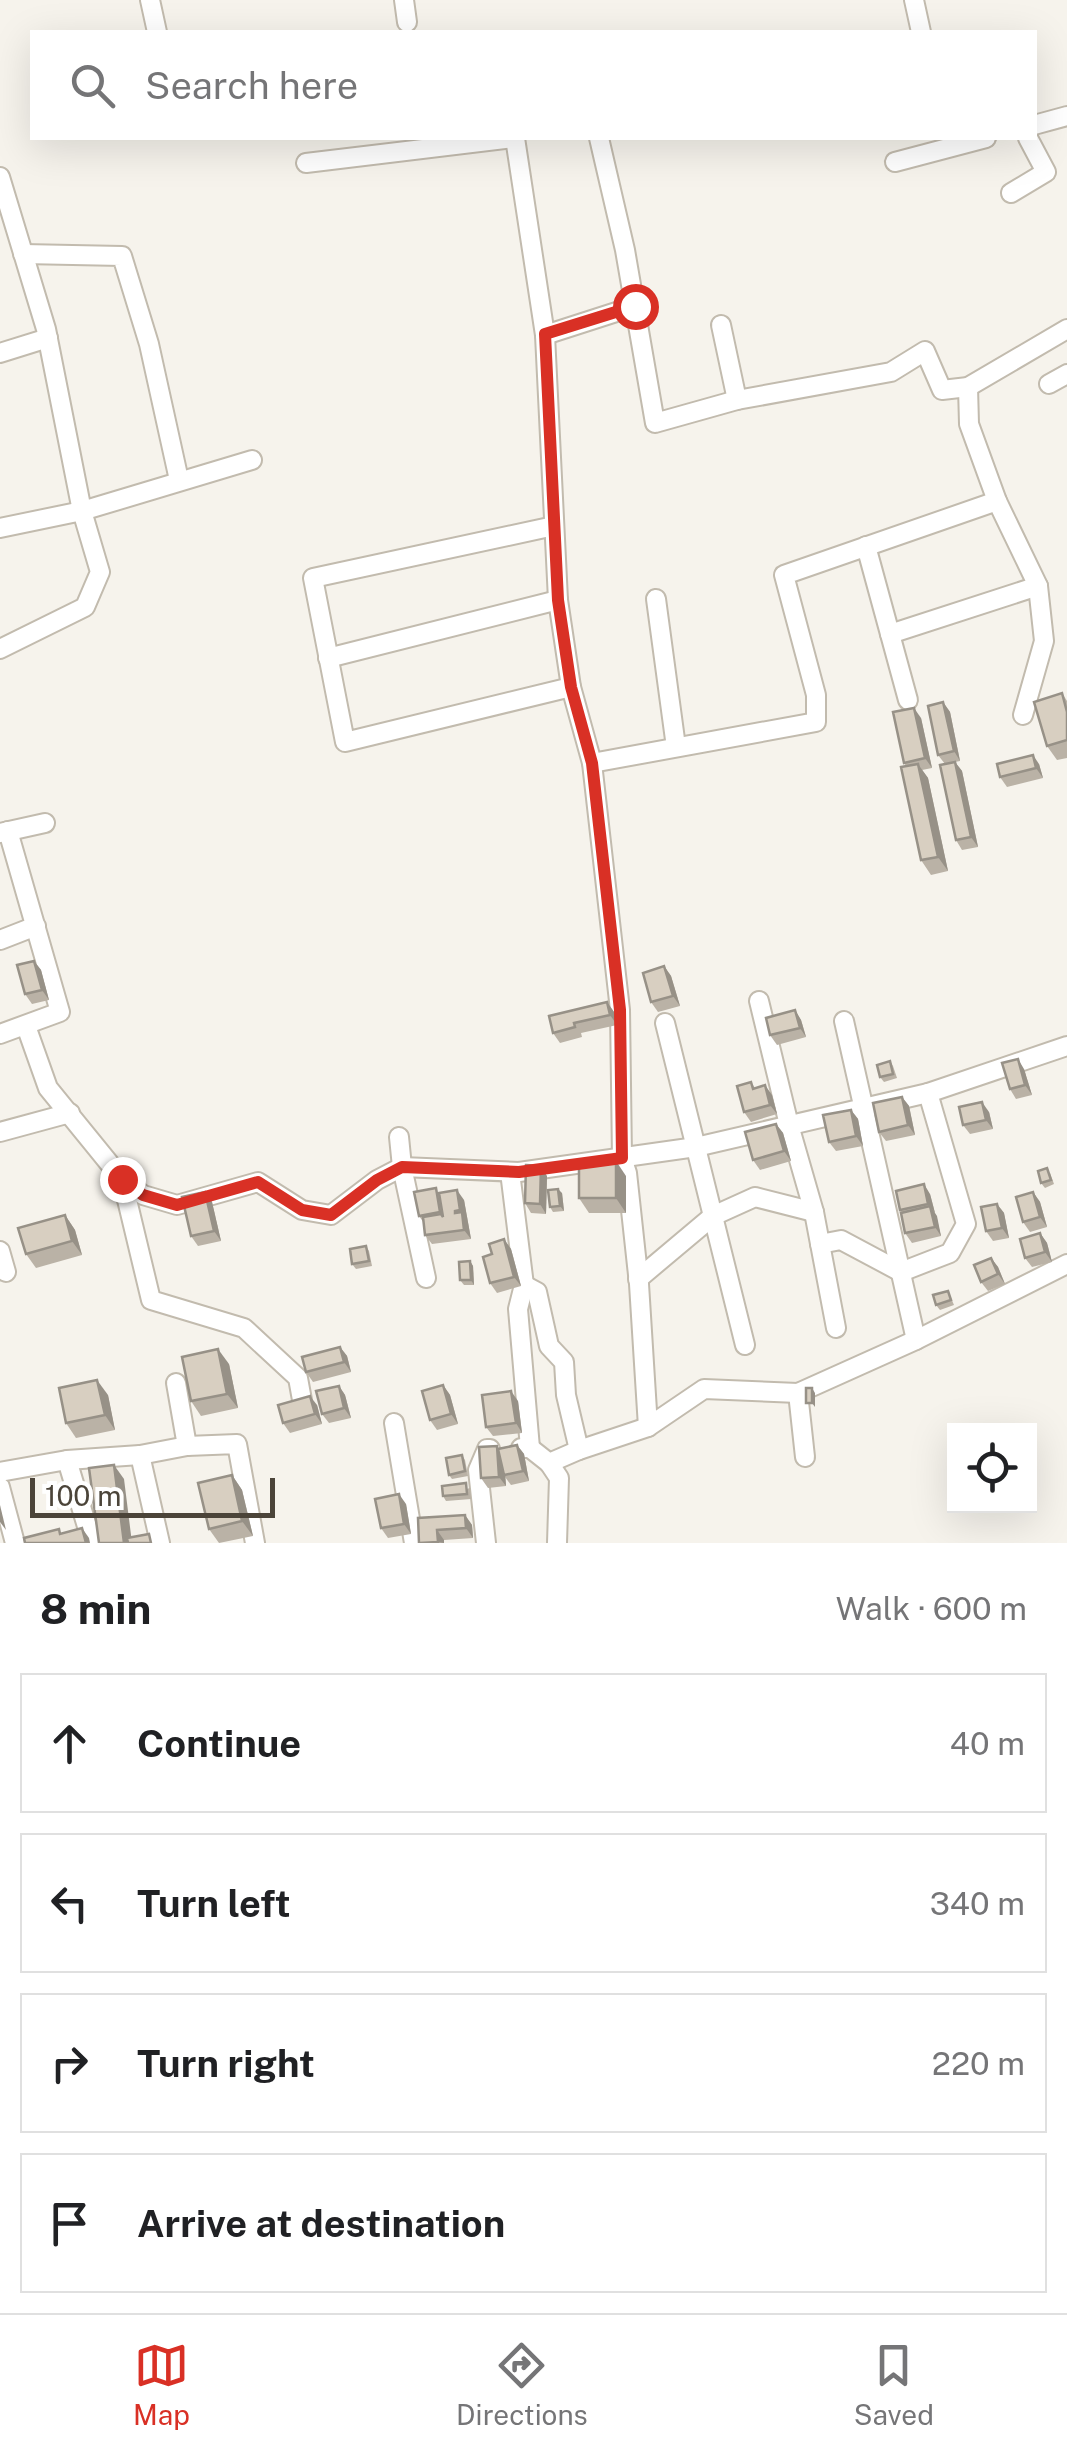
<!DOCTYPE html>
<html lang="en">
<head>
<meta charset="utf-8">
<style>
  :root { --surface:#fff; --page:#f2f2f2; --text:#202124; --muted:#757577; --line:#e0e0e0; --accent:#d93025 }
  body { margin:0; font-family:"Public Sans",sans-serif; background:var(--page); color:var(--text) }
  .controls { position:absolute; right:30px; bottom:30px; display:grid; overflow:hidden; border-radius:0px; box-shadow:0 10px 40px #0002 }
  .controls button { width:90px; height:90px; display:grid; place-items:center; padding:0; border:0; border-bottom:2px solid var(--line); background:var(--surface); color:var(--text); font:50px sans-serif }
  .scale { position:absolute; left:30px; bottom:25px; width:245px; box-sizing:border-box; padding-left:10px; border:5px solid #4b4439; border-top:0; font-size:28px; line-height:35px; white-space:nowrap; color:#4b4439; -webkit-text-stroke:8px #fff; paint-order:stroke }
  .stop { position:absolute; width:30px; height:30px; margin:-22px; border:8px solid #d93025; border-radius:50%; background:#fff }
  .stop.end { background:#d93025; border-color:#fff; box-shadow:0 2px 10px #0008 }
  .list { margin:0; padding:0; list-style:none }
  h2 { display:flex; justify-content:space-between; align-items:center; height:130px; margin:0; padding:0 40px; font-size:42px }
  h2 small { font-size:32px; font-weight:400; color:var(--muted) }
  .list li { display:grid; grid-template-columns:65px 1fr auto; gap:30px; align-items:center; box-sizing:border-box; height:140px; margin:0 20px 20px; padding:0 20px; border:2px solid var(--line); border-radius:0px }
  .list b { display:block; font-size:38px; white-space:nowrap }
  .list em { font-size:32px; font-style:normal; color:var(--muted) }
  .icon { flex:none; width:55px; height:55px; fill:none; stroke:currentColor; stroke-width:2; stroke-linecap:round; stroke-linejoin:round }
  .map { position:relative; flex:none; width:1067px; height:1543px; overflow:hidden }
  .search { position:absolute; background:var(--surface); box-shadow:0 10px 40px #0002; left:30px; right:30px; top:30px; height:110px; display:flex; align-items:center; gap:25px; box-sizing:border-box; padding:0 35px; border-radius:0px; color:var(--muted); font-size:38px }
  .sheet { height:770px; background:var(--surface) }
  nav { display:flex; justify-content:space-around; align-items:center; box-sizing:border-box; height:140px; border-top:2px solid var(--line); background:var(--surface); font-size:28px; color:var(--muted) }
  nav a { display:grid; justify-items:center; gap:5px }
  nav .on { color:var(--accent) }
  .map>svg:first-child { display:block }
</style>
</head>
<body>
<div class="map">
<svg width="1067" height="1543" viewBox="0 0 1067 1543">
  <rect width="100%" height="100%" fill="#f6f3ec"/>
  <g fill="none" stroke-linecap="round" stroke-linejoin="round">
    <defs>
      <g id="minor">
        <path d="M150 0 157 32"/>
        <path d="M404 0 407 22"/>
        <path d="M914 0 921 32"/>
        <path d="M1034 125 1067 116"/>
        <path d="M515 138 545 335 558 600 571 687 592 763 620 1010 622 1158 627 1173 639 1284 648 1427 704 1389 798 1393 916 1340 1067 1264"/>
        <path d="M599 138 625 250 655 423 737 400 891 372 925 351 942 390 968 387 1067 329"/>
        <path d="M895 162 986 138"/>
        <path d="M306 163 514 138"/>
        <path d="M0 177 46 329 82 511 100 572 85 607 0 649"/>
        <path d="M1011 193 1046 172 1028 138"/>
        <path d="M23 254 122 256 149 344 179 480"/>
        <path d="M721 325 737 400"/>
        <path d="M545 335 635 306"/>
        <path d="M0 353 48 338"/>
        <path d="M1049 384 1067 374"/>
        <path d="M968 387 969 424 997 501 1038 586 1044 641 1023 715"/>
        <path d="M554 526 313 578 345 742 571 687"/>
        <path d="M0 528 82 511 252 460"/>
        <path d="M866 546 908 700"/>
        <path d="M656 599 676 747"/>
        <path d="M890 634 1038 586"/>
        <path d="M328 658 558 600"/>
        <path d="M592 763 816 722V695L784 575 997 501"/>
        <path d="M0 833 45 823"/>
        <path d="M0 940 36 926"/>
        <path d="M759 1001 789 1125 814 1212 836 1328"/>
        <path d="M844 1021 916 1340"/>
        <path d="M665 1023 745 1345"/>
        <path d="M26 1026 48 1088 122 1179 143 1195 177 1205 258 1182 302 1210 331 1215 377 1180 402 1167 519 1172 696 1147 928 1093 1067 1046"/>
        <path d="M0 1034 60 1012 8 831"/>
        <path d="M0 1132 70 1113"/>
        <path d="M399 1137 402 1167 426 1278"/>
        <path d="M510 1172 524 1285 518 1309 530 1448"/>
        <path d="M122 1179 151 1300 244 1328 298 1378 302 1400"/>
        <path d="M820 1244 841 1240 901 1272 950 1253 966 1224 928 1093"/>
        <path d="M0 1251 6 1272"/>
        <path d="M638 1279 713 1216 755 1197 814 1212"/>
        <path d="M524 1285 537 1292 549 1346 564 1362 566 1395 579 1450"/>
        <path d="M176 1383 187 1446"/>
        <path d="M798 1393 805 1457"/>
        <path d="M394 1423 414 1543"/>
        <path d="M521 1448H530L549 1463 579 1450 648 1427"/>
        <path d="M140 1455 160 1543"/>
        <path d="M67 1460 92 1543"/>
        <path d="M549 1463 559 1478 557 1543"/>
        <path d="M0 1472 67 1460 140 1455 187 1446 237 1444 255 1543"/>
        <path d="M0 1487 15 1543"/>
        <path d="M486 1543 478 1470 487 1449H490"/>
      </g>
    </defs>
    <use href="#minor" stroke="#c2bbae" stroke-width="22"/>
    <use href="#minor" stroke="#fff" stroke-width="18"/>
  </g>
  <g fill="#bab2a6">
    <path d="M1062 693 1067 701V758L1057 760 1047 746Z"/>
    <path d="M943 702 950 712 960 761 955 762 962 771 978 847 962 850 956 840 945 764 938 755Z"/>
    <path d="M921 718 932 768 922 770 928 778 948 871 931 875 921 860 906 766 904 763Z"/>
    <path d="M1039 764 1043 778 1007 787 1000 777Z"/>
    <path d="M34 961 41 970 49 1000 32 1004 25 994Z"/>
    <path d="M664 966 671 976 680 1006 658 1012 651 1002Z"/>
    <path d="M607 1002 614 1012 617 1025 581 1033 582 1037 560 1043 553 1033Z"/>
    <path d="M795 1010 801 1020 806 1037 777 1045 770 1035Z"/>
    <path d="M890 1061 893 1066 897 1078 884 1082 880 1077Z"/>
    <path d="M1024 1069 1032 1095 1016 1099 1010 1089Z"/>
    <path d="M751 1082 755 1088 772 1095 777 1114 751 1122 744 1112Z"/>
    <path d="M902 1097 909 1106 915 1135 886 1141 879 1132Z"/>
    <path d="M851 1110 858 1119 863 1146 836 1151 829 1142Z"/>
    <path d="M989 1112 993 1129 970 1134 963 1125Z"/>
    <path d="M776 1124 783 1133 791 1161 760 1170 753 1160Z"/>
    <path d="M1050 1173 1054 1184 1045 1188 1041 1183Z"/>
    <path d="M547 1176 546 1214 531 1213 525 1203Z"/>
    <path d="M626 1176V1213H589L579 1198Z"/>
    <path d="M205 1192 212 1202 221 1241 198 1246 191 1236Z"/>
    <path d="M1033 1192 1040 1202 1047 1227 1030 1232 1023 1222Z"/>
    <path d="M562 1193 564 1211 553 1212 550 1207Z"/>
    <path d="M439 1194 464 1200 471 1239 432 1244 425 1235 424 1223 419 1216Z"/>
    <path d="M930 1194 941 1236 912 1243 905 1233 900 1210Z"/>
    <path d="M997 1204 1004 1213 1009 1238 993 1241 986 1231Z"/>
    <path d="M65 1215 75 1230 82 1255 36 1268 26 1254Z"/>
    <path d="M1040 1233 1047 1243 1052 1262 1032 1267 1025 1258Z"/>
    <path d="M504 1240 511 1249 521 1286 497 1293 490 1283 492 1254Z"/>
    <path d="M366 1246 369 1251 372 1266 356 1269 352 1264Z"/>
    <path d="M991 1258 998 1267 1005 1284 988 1291 981 1282Z"/>
    <path d="M470 1261 473 1266 474 1285H464L460 1280Z"/>
    <path d="M948 1291 954 1305 940 1310 936 1305Z"/>
    <path d="M340 1347 347 1356 351 1372 313 1382 306 1372Z"/>
    <path d="M229 1364 238 1408 201 1416 191 1401Z"/>
    <path d="M443 1385 450 1395 458 1424 437 1430 430 1420Z"/>
    <path d="M339 1386 345 1395 351 1418 329 1423 322 1414Z"/>
    <path d="M108 1395 115 1430 76 1438 66 1423Z"/>
    <path d="M518 1401 522 1433 493 1436 486 1427Z"/>
    <path d="M317 1405 322 1424 290 1433 283 1423Z"/>
    <path d="M517 1445 524 1454 529 1481 511 1485 505 1477 506 1486 488 1488 481 1478 498 1448Z"/>
    <path d="M462 1455 465 1460 468 1476 452 1479 449 1475Z"/>
    <path d="M232 1475 242 1490 253 1536 219 1543 209 1529Z"/>
    <path d="M470 1488 471 1499 446 1501 443 1496Z"/>
    <path d="M406 1504 411 1534 388 1538 381 1528Z"/>
    <path d="M465 1515 472 1525 473 1538 444 1540V1543H419L418 1518Z"/>
  </g>
  <g fill="#979187">
    <path d="M943 702 950 712 960 761 954 751Z"/>
    <path d="M914 708 921 718 932 768 925 758Z"/>
    <path d="M1033 755 1039 764 1043 778 1036 768Z"/>
    <path d="M955 762 962 771 978 847 971 837Z"/>
    <path d="M918 764 928 778 948 871 938 857Z"/>
    <path d="M34 961 41 970 49 1000 42 990Z"/>
    <path d="M664 966 671 976 680 1006 673 996Z"/>
    <path d="M607 1002 614 1012 617 1025 610 1015Z"/>
    <path d="M795 1010 801 1020 806 1037 800 1028Z"/>
    <path d="M1018 1059 1024 1069 1032 1095 1025 1085Z"/>
    <path d="M765 1085 772 1095 777 1114 770 1105Z"/>
    <path d="M902 1097 909 1106 915 1135 908 1125Z"/>
    <path d="M982 1102 989 1112 993 1129 986 1120Z"/>
    <path d="M851 1110 858 1119 863 1146 856 1136Z"/>
    <path d="M776 1124 783 1133 791 1161 784 1151Z"/>
    <path d="M616 1161 626 1176V1213L616 1198Z"/>
    <path d="M541 1166 547 1176 546 1214 540 1204Z"/>
    <path d="M924 1184 930 1194 935 1213 928 1204Z"/>
    <path d="M558 1189 562 1193 564 1211 560 1206Z"/>
    <path d="M457 1190 464 1200 471 1239 464 1230Z"/>
    <path d="M205 1192 212 1202 221 1241 214 1231Z"/>
    <path d="M1033 1192 1040 1202 1047 1227 1040 1217Z"/>
    <path d="M997 1204 1004 1213 1009 1238 1002 1228Z"/>
    <path d="M930 1206 937 1216 941 1236 935 1227Z"/>
    <path d="M65 1215 75 1230 82 1255 72 1241Z"/>
    <path d="M1040 1233 1047 1243 1052 1262 1045 1252Z"/>
    <path d="M504 1239 511 1249 521 1286 514 1277Z"/>
    <path d="M991 1258 998 1267 1005 1284 998 1274Z"/>
    <path d="M470 1261 473 1266 474 1285 471 1280Z"/>
    <path d="M340 1347 347 1356 351 1372 344 1362Z"/>
    <path d="M218 1349 229 1364 238 1408 227 1394Z"/>
    <path d="M97 1380 108 1395 115 1430 105 1415Z"/>
    <path d="M443 1385 450 1395 458 1424 451 1414Z"/>
    <path d="M339 1386 345 1395 351 1418 344 1408Z"/>
    <path d="M812 1388 815 1393V1407L812 1403Z"/>
    <path d="M511 1391 518 1401 522 1433 516 1423Z"/>
    <path d="M310 1396 317 1405 322 1424 315 1414Z"/>
    <path d="M517 1445 524 1454 529 1481 523 1471Z"/>
    <path d="M497 1446 504 1456 506 1486 499 1477Z"/>
    <path d="M114 1465 124 1479 132 1543H124Z"/>
    <path d="M232 1475 242 1490 253 1536 242 1521Z"/>
    <path d="M399 1494 406 1504 411 1534 404 1524Z"/>
    <path d="M0 1505 6 1530 0 1522Z"/>
    <path d="M465 1515 472 1525 473 1538 466 1528Z"/>
    <path d="M82 1528 89 1538 90 1543H86Z"/>
    <path d="M437 1530 444 1540V1543L438 1542Z"/>
  </g>
  <g fill="#d8cfc1" stroke="#979187" stroke-width="2.5">
    <path d="M1062 693 1067 712V740L1047 746 1034 702Z"/>
    <path d="M943 702 954 751 938 755 928 706Z"/>
    <path d="M914 708 925 758 904 763 893 712Z"/>
    <path d="M1033 755 1036 768 1000 777 997 764Z"/>
    <path d="M955 762 971 837 956 840 940 765Z"/>
    <path d="M918 764 938 857 921 860 901 767Z"/>
    <path d="M34 961 42 990 25 994 17 965Z"/>
    <path d="M664 966 673 996 651 1002 643 973Z"/>
    <path d="M607 1002 610 1015 574 1023 575 1027 553 1033 549 1016Z"/>
    <path d="M795 1010 800 1028 770 1035 766 1018Z"/>
    <path d="M1018 1059 1025 1085 1010 1089 1002 1063Z"/>
    <path d="M890 1061 893 1074 880 1077 877 1065Z"/>
    <path d="M751 1082 753 1089 765 1085 770 1105 744 1112 737 1086Z"/>
    <path d="M902 1097 908 1125 879 1132 873 1103Z"/>
    <path d="M982 1102 986 1120 963 1125 959 1107Z"/>
    <path d="M851 1110 856 1136 829 1142 823 1115Z"/>
    <path d="M776 1124 784 1151 753 1160 745 1132Z"/>
    <rect x="579" y="1161" width="37" height="37"/>
    <path d="M526 1165 541 1166 540 1204 525 1203Z"/>
    <path d="M1047 1168 1051 1180 1041 1183 1038 1171Z"/>
    <path d="M924 1184 928 1204 900 1210 896 1191Z"/>
    <path d="M436 1188 440 1212 419 1216 414 1192Z"/>
    <path d="M558 1189 560 1206 550 1207 548 1190Z"/>
    <path d="M457 1190 460 1210 455 1211V1213L462 1212 464 1230 425 1235 423 1217 441 1214 443 1217 439 1193Z"/>
    <path d="M205 1192 214 1231 191 1236 182 1197Z"/>
    <path d="M1033 1192 1040 1217 1023 1222 1016 1197Z"/>
    <path d="M997 1204 1002 1228 986 1231 981 1207Z"/>
    <path d="M930 1206 935 1227 905 1233 901 1213Z"/>
    <path d="M65 1215 72 1241 26 1254 18 1228Z"/>
    <path d="M1040 1233 1045 1252 1025 1258 1020 1239Z"/>
    <path d="M504 1239 514 1277 490 1283 483 1257 492 1254 489 1244Z"/>
    <path d="M366 1246 369 1261 352 1264 350 1249Z"/>
    <path d="M991 1258 998 1274 981 1282 974 1265Z"/>
    <path d="M470 1261 471 1280H460L459 1262Z"/>
    <path d="M948 1291 951 1300 936 1305 933 1295Z"/>
    <path d="M340 1347 344 1362 306 1372 302 1357Z"/>
    <path d="M218 1349 227 1394 191 1401 182 1357Z"/>
    <path d="M97 1380 105 1415 66 1423 59 1388Z"/>
    <path d="M443 1385 451 1414 430 1420 422 1391Z"/>
    <path d="M339 1386 344 1408 322 1414 316 1391Z"/>
    <rect x="806" y="1388" width="6" height="15"/>
    <path d="M511 1391 516 1423 486 1427 482 1395Z"/>
    <path d="M310 1396 315 1414 283 1423 278 1405Z"/>
    <path d="M517 1445 523 1471 504 1475 498 1449Z"/>
    <path d="M497 1446 499 1477 481 1478 479 1447Z"/>
    <path d="M462 1455 465 1471 449 1475 446 1458Z"/>
    <path d="M114 1465 124 1543H99L89 1468Z"/>
    <path d="M232 1475 242 1521 209 1529 198 1483Z"/>
    <path d="M466 1483 467 1494 443 1496 442 1486Z"/>
    <path d="M399 1494 404 1524 381 1528 375 1499Z"/>
    <path d="M465 1515 466 1528 437 1530 438 1542 419 1543 418 1518Z"/>
    <path d="M82 1528 86 1543H25L24 1538 59 1529 60 1534Z"/>
    <path d="M149 1534 151 1543H128L127 1538Z"/>
  </g>
  <g fill="none" stroke-linecap="round" stroke-linejoin="round">
    <path stroke="#d93025" stroke-width="12" d="M122 1179 143 1195 177 1205 258 1182 302 1210 331 1215 377 1180 402 1167 519 1172 622 1158 620 1010 592 763 571 687 558 600 545 334 635 306"/>
  </g>
</svg>
<div class="controls">
<button><svg class="icon" aria-label="locate" viewBox="0 0 24 24"><circle cx="12" cy="12" r="6"/><path d="M12 2v4M12 18v4M2 12h4M18 12h4"/></svg></button>
</div>
<div class="scale">100 m</div>
<div class="stop" style="left:635px;top:306px"></div>
<div class="stop end" style="left:122px;top:1179px"></div>
<div class="search"><svg class="icon" aria-label="search" viewBox="0 0 24 24"><circle cx="10" cy="10" r="6"/><path d="M15 15l6 6"/></svg>Search here</div>
</div>
<section class="sheet">
<h2>8 min<small>Walk · 600 m</small></h2>
<ul class="list">
<li><svg class="icon" aria-label="ahead" viewBox="0 0 24 24"><path d="M12 20V5M6 11l6-6 6 6"/></svg><div><b>Continue</b></div><em>40 m</em></li>
<li><svg class="icon" aria-label="left" viewBox="0 0 24 24"><path d="M17 20v-9H6M10 6l-5 5 5 5"/></svg><div><b>Turn left</b></div><em>340 m</em></li>
<li><svg class="icon" aria-label="right" viewBox="0 0 24 24"><path d="M7 20v-9h11M14 6l5 5-5 5"/></svg><div><b>Turn right</b></div><em>220 m</em></li>
<li><svg class="icon" aria-label="arrive" viewBox="0 0 24 24"><path d="M6 21V4h12l-3 4 3 4H6"/></svg><div><b>Arrive at destination</b></div></li>
</ul>
</section>
<nav>
<a class="on"><svg class="icon" aria-label="map" viewBox="0 0 24 24"><path d="M3 6l6-2 6 2 6-2v14l-6 2-6-2-6 2zM9 4v14M15 6v14"/></svg>Map</a>
<a><svg class="icon" aria-label="directions" viewBox="0 0 24 24"><path d="M12 3l9 9-9 9-9-9zM9 14v-3h6M13 9l2 2-2 2"/></svg>Directions</a>
<a><svg class="icon" aria-label="saved" viewBox="0 0 24 24"><path d="M7 4h10v16l-5-4-5 4z"/></svg>Saved</a>
</nav>
</body>
</html>
